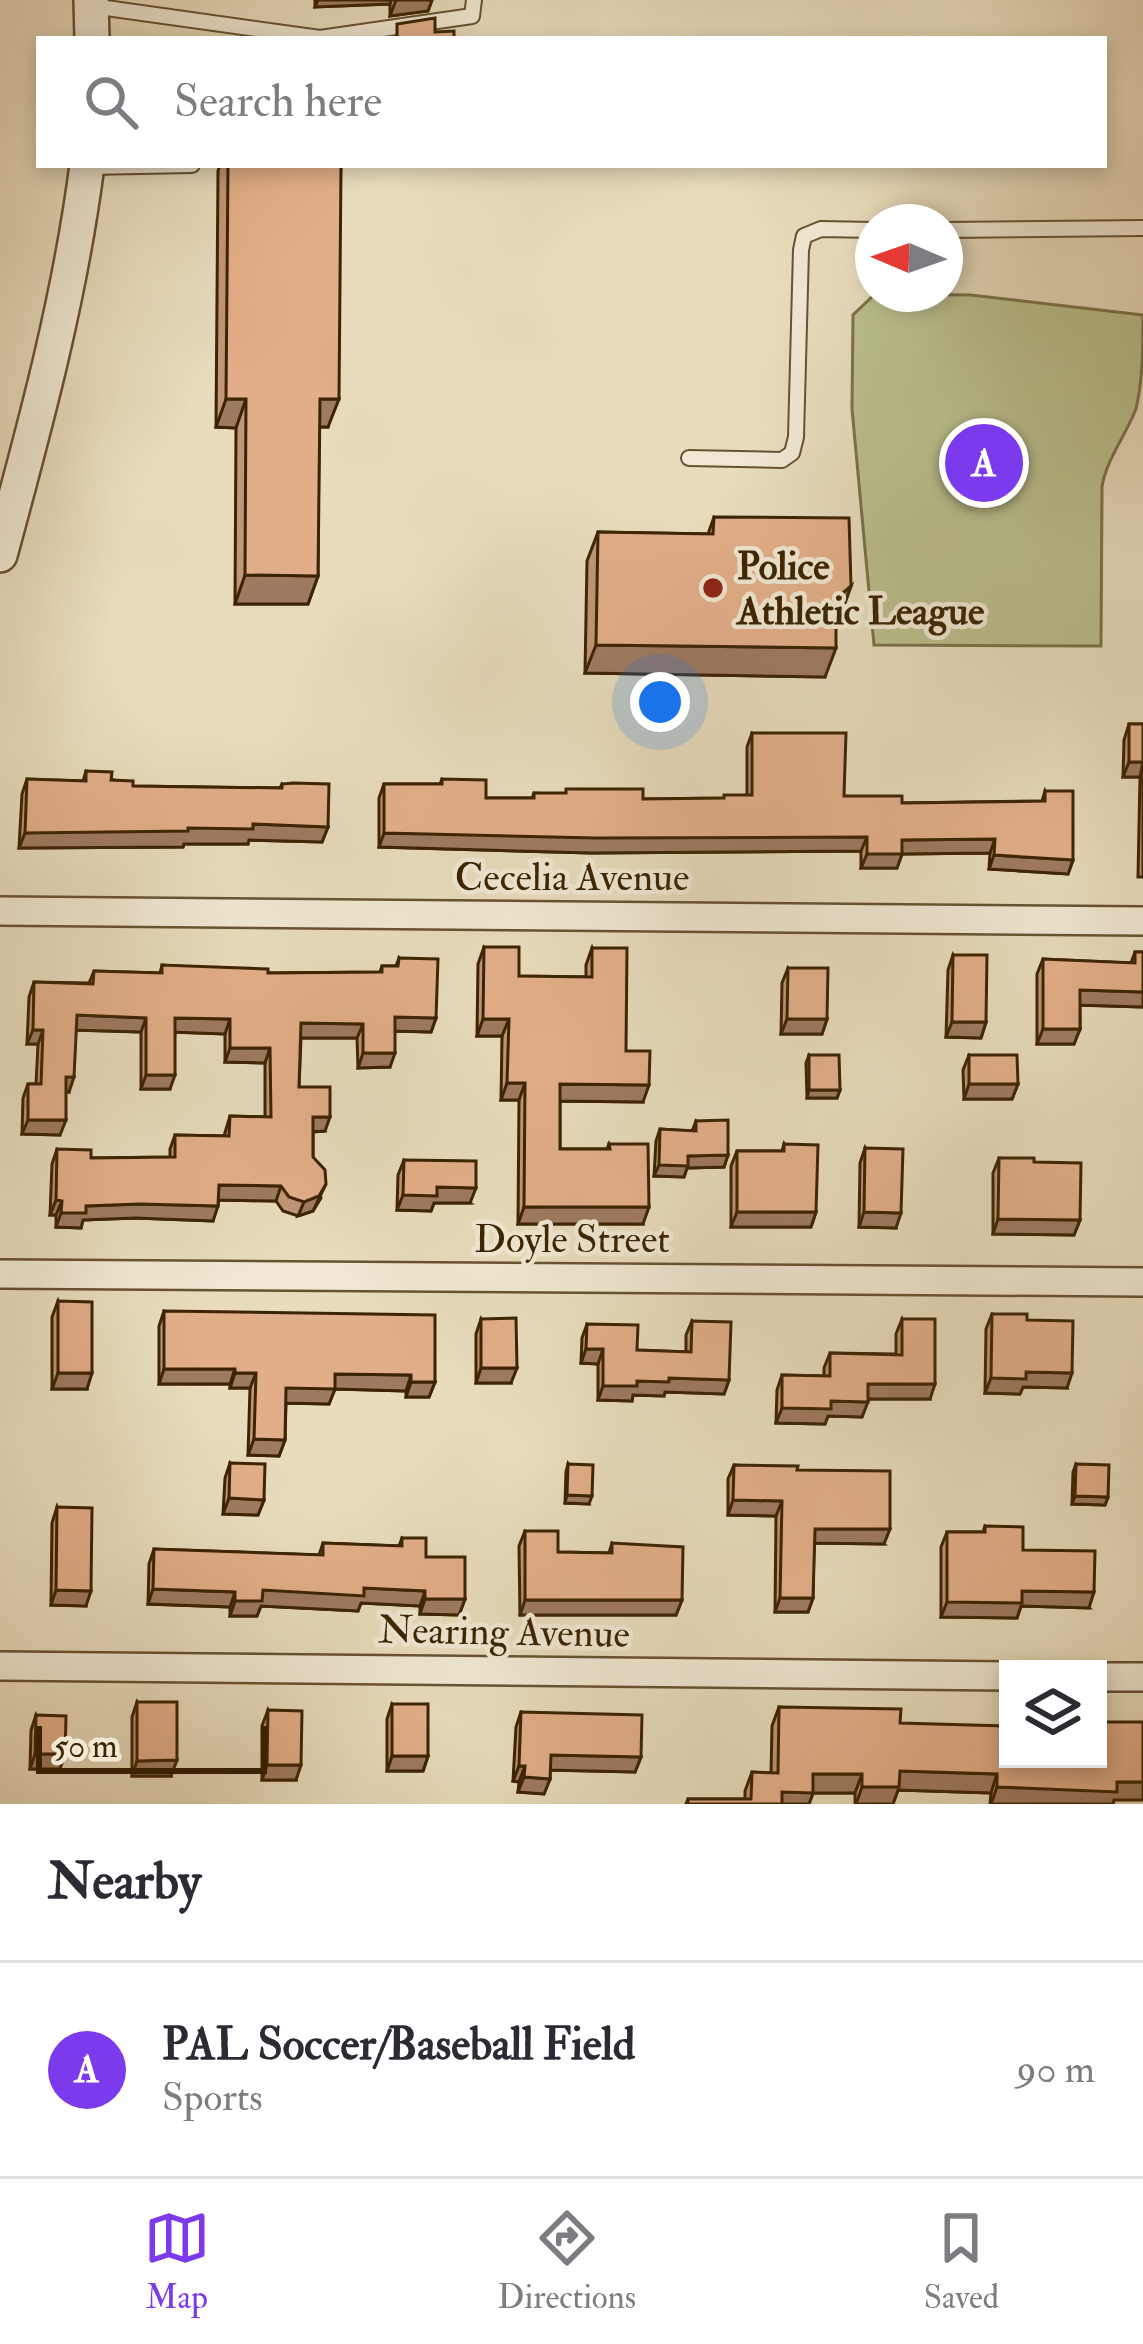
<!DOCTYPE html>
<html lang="en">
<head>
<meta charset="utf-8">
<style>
  :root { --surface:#fff; --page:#f7f7f7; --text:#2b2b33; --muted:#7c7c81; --line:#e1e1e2; --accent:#7c3aed }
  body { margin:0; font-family:"IM FELL Double Pica",serif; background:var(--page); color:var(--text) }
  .controls { position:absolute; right:36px; bottom:36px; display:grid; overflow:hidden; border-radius:0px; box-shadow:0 6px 18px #0003 }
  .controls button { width:108px; height:108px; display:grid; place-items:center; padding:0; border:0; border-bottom:3px solid var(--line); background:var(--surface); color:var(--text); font:60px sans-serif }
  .compass { position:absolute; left:855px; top:204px; width:108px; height:108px; border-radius:50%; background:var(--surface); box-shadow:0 6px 18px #0003; rotate:272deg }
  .scale { position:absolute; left:36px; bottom:30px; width:231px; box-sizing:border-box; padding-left:12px; border:6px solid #3c2402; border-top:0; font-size:33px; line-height:42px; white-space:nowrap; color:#3c2402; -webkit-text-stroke:9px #f0e8d3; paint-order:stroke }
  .you { position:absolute; left:660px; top:702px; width:42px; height:42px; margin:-30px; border:9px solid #fff; border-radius:50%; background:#1a73e8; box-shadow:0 0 0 18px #1a73e833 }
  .badge { display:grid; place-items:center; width:78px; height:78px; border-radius:50%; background:var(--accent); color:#fff; font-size:39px; font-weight:700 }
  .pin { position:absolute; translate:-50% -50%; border:6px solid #fff; box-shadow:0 3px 12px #0006 }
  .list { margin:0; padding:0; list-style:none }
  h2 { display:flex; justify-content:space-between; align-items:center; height:156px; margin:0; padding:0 48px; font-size:51px }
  h2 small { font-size:39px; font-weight:400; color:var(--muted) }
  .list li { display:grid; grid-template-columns:78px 1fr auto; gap:36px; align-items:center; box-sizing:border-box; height:216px; padding:0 48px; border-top:3px solid var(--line) }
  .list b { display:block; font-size:45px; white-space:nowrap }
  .list p { margin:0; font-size:39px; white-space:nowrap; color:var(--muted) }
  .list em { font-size:39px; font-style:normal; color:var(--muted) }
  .icon { flex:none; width:66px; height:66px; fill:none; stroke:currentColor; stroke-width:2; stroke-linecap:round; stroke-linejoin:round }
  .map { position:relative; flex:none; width:1143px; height:1804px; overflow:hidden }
  .search { position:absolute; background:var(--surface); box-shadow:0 6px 18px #0003; left:36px; right:36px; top:36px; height:132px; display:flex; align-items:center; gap:30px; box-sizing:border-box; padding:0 42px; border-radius:0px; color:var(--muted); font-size:45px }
  .sheet { height:372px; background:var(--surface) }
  nav { display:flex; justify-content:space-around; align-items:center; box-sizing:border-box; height:168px; border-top:3px solid var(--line); background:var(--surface); font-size:33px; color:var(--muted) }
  nav a { display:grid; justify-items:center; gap:6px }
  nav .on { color:var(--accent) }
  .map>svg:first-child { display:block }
</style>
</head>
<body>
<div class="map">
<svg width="1143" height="1804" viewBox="0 0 1143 1804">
  <rect width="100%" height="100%" fill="#e8dcbc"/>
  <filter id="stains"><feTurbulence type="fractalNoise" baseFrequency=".00167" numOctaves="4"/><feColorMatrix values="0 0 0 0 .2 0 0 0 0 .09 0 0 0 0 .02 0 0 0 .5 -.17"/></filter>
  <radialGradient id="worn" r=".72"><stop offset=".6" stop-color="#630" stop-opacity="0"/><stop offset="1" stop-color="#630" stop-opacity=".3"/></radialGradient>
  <path fill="#babf8e" stroke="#7b7248" stroke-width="3" d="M875 294 971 295 1143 315C1143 346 1143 379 1136 409 1126 435 1106 460 1102 487L1101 646 874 645 852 409 853 315Z"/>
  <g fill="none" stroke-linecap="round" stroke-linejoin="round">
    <defs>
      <g id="service">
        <path d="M92 6 320 38 472 16 474 0"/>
        <path d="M87 167 192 165"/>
        <path d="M945 230 1143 228"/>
        <path d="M689 458 782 460 792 453 796 437 801 250 804 236 821 229 873 230"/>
      </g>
      <g id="minor">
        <path d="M0 911 1143 921"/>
        <path d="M0 1274 1143 1282"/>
        <path d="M0 1666 1008 1676"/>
        <path d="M1098 1677H1143"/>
      </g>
      <g id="tertiary">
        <path d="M91 0 92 39"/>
        <path d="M0 555C35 426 70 298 87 165"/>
      </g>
    </defs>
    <use href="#service" stroke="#675230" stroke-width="18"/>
    <use href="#minor" stroke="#675230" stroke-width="32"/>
    <use href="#tertiary" stroke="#675230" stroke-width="38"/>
    <use href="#service" stroke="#f0e8d3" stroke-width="14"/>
    <use href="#minor" stroke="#f0e8d3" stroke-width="27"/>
    <use href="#tertiary" stroke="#f0e8d3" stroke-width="33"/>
  </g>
  <g fill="#c29676" stroke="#3c2402" stroke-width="3">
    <path d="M315 0H432L428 11 390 16V4L315 7Z"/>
    <path d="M220 165H341L328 427H319L318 576 308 604H235L236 428 216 427 218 171Z"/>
    <path d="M714 517 851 586 841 614 836 619 825 677 585 673 587 561 598 532 708 534Z"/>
    <path d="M1129 724H1143V877H1138L1140 777H1123L1124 740Z"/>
    <path d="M752 733 844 796 902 803 1042 801 1045 791 1073 860 1068 874 989 869 990 853 902 854 897 868H861V851L591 853 379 847V798L384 784H440L442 779 486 798H532L534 793 643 799 723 798 747 795V747Z"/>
    <path d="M86 771 133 786 280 788 282 784 328 827 322 842 249 840 248 844H184L183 847 19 848 22 794 27 779 83 781Z"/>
    <path d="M484 947 519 976 586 977V965L592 948 643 1102 560 1101V1149H607L609 1144 643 1224H518L519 1100H501L502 1036H477L478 964Z"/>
    <path d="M1135 952H1143V1007L1080 1005V1029L1074 1044H1037V974L1043 959 1131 963Z"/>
    <path d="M953 955 986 1022 981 1038 946 1037 948 970Z"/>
    <path d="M399 958 436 1018 431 1032 395 1031 390 1067 358 1068 357 1038H301L299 1087 325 1131 313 1132V1157L321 1198 313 1211 298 1216 283 1211 276 1201 219 1200 213 1221 135 1218 83 1220 81 1228 56 1227V1215H50L52 1164 57 1149 91 1158 170 1157V1149L175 1135 224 1136 230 1116 265 1117V1063L225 1062V1034L175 1032 170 1089H141V1032L76 1030 69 1092 66 1091 60 1135 22 1134 23 1098 28 1084H36L38 1044H27L29 997 34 982 89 983 94 971 160 973 162 965 268 973 380 972 382 966H396Z"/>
    <path d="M788 968 827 1019 822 1034H781L782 983Z"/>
    <path d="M809 1055 840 1090 837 1098H807L806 1063Z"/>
    <path d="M969 1055 1018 1084 1012 1099H964L963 1070Z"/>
    <path d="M696 1121 728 1155 724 1167 687 1168 684 1177 654 1176 656 1141 660 1129 692 1131Z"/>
    <path d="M784 1144 816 1212 811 1227H731V1166L737 1151H782Z"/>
    <path d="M865 1148 896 1228 859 1227 860 1163Z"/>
    <path d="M999 1158 1034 1162 1080 1220 1074 1235 993 1234V1173Z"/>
    <path d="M404 1160 470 1203H434L431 1211 397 1210 398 1175Z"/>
    <path d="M58 1301 87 1389H52V1317Z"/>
    <path d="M164 1311 435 1382 429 1397H406V1391L335 1389 329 1404 286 1403 285 1440 279 1456 248 1455 250 1388H230V1384H159V1326Z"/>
    <path d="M992 1314 1027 1320 1067 1388 1023 1387 1020 1394 985 1393 986 1329Z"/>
    <path d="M481 1319 511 1383H476V1334Z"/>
    <path d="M902 1319 930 1399H868L862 1417 828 1416 825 1424 776 1423 777 1390 782 1375 824 1376V1368L830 1353 896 1354V1334Z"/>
    <path d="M692 1321 729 1380 724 1394 665 1392 664 1396 633 1395 632 1401 598 1400V1364L581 1363 582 1338 587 1324 637 1350 686 1352V1335Z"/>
    <path d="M230 1463 264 1500 258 1515 223 1514 225 1478Z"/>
    <path d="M568 1464 589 1504 565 1503 566 1472Z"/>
    <path d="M1076 1464 1108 1497 1105 1505 1072 1504 1073 1472Z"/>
    <path d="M734 1465 797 1470 884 1544 814 1543 813 1598 808 1612H775L776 1516 728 1515V1479Z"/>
    <path d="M57 1507 86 1606 51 1605 52 1523Z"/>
    <path d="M985 1526 1023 1550 1089 1608 1021 1606 1017 1618 941 1617V1547L947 1532H983Z"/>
    <path d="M525 1531 558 1552 609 1553 612 1543 682 1600 676 1615H520L519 1546Z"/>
    <path d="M402 1538 426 1557 465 1599 459 1615 420 1614V1606L361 1603 358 1611 261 1606 257 1616H230V1607L148 1604 149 1564 154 1549 319 1555 323 1543 399 1546Z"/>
    <path d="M137 1702 171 1776H132V1717Z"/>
    <path d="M392 1704 428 1756 423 1771H387V1719Z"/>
    <path d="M779 1707 900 1723 1005 1753 1114 1800 1113 1804H990L991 1793 898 1790 893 1804H855V1793H813L809 1804H686L688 1799H745V1791L752 1772 771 1773 772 1726Z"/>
    <path d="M268 1710 296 1780H262V1726Z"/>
    <path d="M521 1712 641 1757 635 1772 550 1770V1779L544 1794 518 1792 519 1782 513 1781 516 1727Z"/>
    <path d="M36 1715 60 1769H30L31 1730Z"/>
  </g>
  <g fill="#9e7a60" stroke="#3c2402" stroke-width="3">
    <path d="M318 0H391L390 4 315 7Z"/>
    <path d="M396 0H432L428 11 390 16Z"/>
    <path d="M226 399H246L236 428 216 427Z"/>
    <path d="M320 399H339L328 427H309Z"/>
    <path d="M245 575 318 576 308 604H235Z"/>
    <path d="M851 586 841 614 826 628 836 599Z"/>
    <path d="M596 645 836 648 825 677 585 673Z"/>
    <path d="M1129 762H1143L1140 777H1123Z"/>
    <path d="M253 824 328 827 322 842 249 840 248 844H184L183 847 19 848 25 833Z"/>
    <path d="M384 833 867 837 861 851 591 853 379 847Z"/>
    <path d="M995 839 990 853 902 854 897 868H861L867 854 902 840Z"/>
    <path d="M994 855 1073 860 1068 874 989 869Z"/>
    <path d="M1080 990 1143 992V1007L1074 1005Z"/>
    <path d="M77 1015 146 1018 141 1032 71 1030Z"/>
    <path d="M395 1017 436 1018 431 1032 389 1031Z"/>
    <path d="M175 1018 230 1019 225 1034 170 1032Z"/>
    <path d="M483 1019H509L502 1036H477Z"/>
    <path d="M787 1019H827L822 1034H781Z"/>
    <path d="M952 1022H986L981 1038 946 1037Z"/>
    <path d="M301 1023 363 1024 357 1038H296Z"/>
    <path d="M1043 1029H1080L1074 1044H1037Z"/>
    <path d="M33 1030H43L38 1044H27Z"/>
    <path d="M230 1048H270L265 1063 225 1062Z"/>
    <path d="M363 1053H395L390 1067 358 1068Z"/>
    <path d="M146 1075H175L170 1089H141Z"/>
    <path d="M66 1077H74L69 1092 61 1091Z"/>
    <path d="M507 1083H525L519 1100H501Z"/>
    <path d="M560 1084 649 1085 643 1102 554 1101Z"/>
    <path d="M969 1084H1018L1012 1099H964Z"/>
    <path d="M809 1090H840L837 1098H807Z"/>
    <path d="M313 1117H330L325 1131 307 1132Z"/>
    <path d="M28 1120H66L60 1135 22 1134Z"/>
    <path d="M728 1155 724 1167 687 1168 684 1177 654 1176 659 1165 688 1156Z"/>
    <path d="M326 1184 313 1211 298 1216 304 1202Z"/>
    <path d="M219 1185 281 1186 276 1201 214 1200Z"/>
    <path d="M437 1187 476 1188 470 1203H434L431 1211 397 1210 403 1195Z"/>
    <path d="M56 1200 62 1201 56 1215H50Z"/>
    <path d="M140 1204 218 1206 213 1221 135 1218 83 1220 81 1228 56 1227 61 1213 86 1206Z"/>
    <path d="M524 1207H649L643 1224H518Z"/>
    <path d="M737 1212H816L811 1227H731Z"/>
    <path d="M864 1212 901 1213 896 1228 859 1227Z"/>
    <path d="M998 1219 1080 1220 1074 1235 993 1234Z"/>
    <path d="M586 1349H603L598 1364 581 1363Z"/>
    <path d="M481 1368H517L511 1383H476Z"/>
    <path d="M164 1369H235L230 1384H159Z"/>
    <path d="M1026 1372 1072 1373 1067 1388 1023 1387 1020 1394 985 1393 991 1378Z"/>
    <path d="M58 1373H92L87 1389H52Z"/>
    <path d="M235 1373H256L250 1388H230Z"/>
    <path d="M335 1374 411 1375 406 1391 335 1389 329 1404 281 1403 286 1388Z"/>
    <path d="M669 1378 729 1380 724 1394 665 1392 664 1396 633 1395 632 1401 598 1400 603 1386Z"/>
    <path d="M411 1382H435L429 1397H406Z"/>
    <path d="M868 1384H935L930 1399H863Z"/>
    <path d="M831 1401 868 1402 862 1417 828 1416 825 1424 776 1423 782 1408Z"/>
    <path d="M254 1439 285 1440 279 1456 248 1455Z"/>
    <path d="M567 1495 592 1496 589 1504 565 1503Z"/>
    <path d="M1075 1496 1108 1497 1105 1505 1072 1504Z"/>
    <path d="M229 1498 264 1500 258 1515 223 1514Z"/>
    <path d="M733 1500 782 1501 776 1516 728 1515Z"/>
    <path d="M815 1529H890L884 1544 809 1543Z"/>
    <path d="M364 1588 425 1591 420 1606 361 1603 358 1611 261 1606 257 1616H230L235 1601 263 1590Z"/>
    <path d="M153 1589 235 1592 230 1607 148 1604Z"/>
    <path d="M56 1590 91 1591 86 1606 51 1605Z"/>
    <path d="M1022 1591 1094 1592 1089 1608 1021 1606 1017 1618 941 1617 947 1602Z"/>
    <path d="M780 1598H813L808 1612H775Z"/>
    <path d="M425 1599H465L459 1615 420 1614Z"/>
    <path d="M525 1600H682L676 1615H520Z"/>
    <path d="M35 1754H65L60 1769H30Z"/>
    <path d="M551 1755 641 1757 635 1772 545 1770Z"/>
    <path d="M392 1756H428L423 1771H387Z"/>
    <path d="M177 1760 171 1776H132L137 1761Z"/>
    <path d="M267 1765H301L296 1780H262Z"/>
    <path d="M519 1766H525L519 1782 513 1781Z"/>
    <path d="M900 1771 997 1774 991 1793 898 1790 893 1804H856L862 1787Z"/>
    <path d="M813 1774H862L855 1793H813L809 1804H778L782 1792Z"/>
    <path d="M524 1777 550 1779 544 1794 518 1792Z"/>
    <path d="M1117 1782H1143V1800H1114L1113 1804H991L997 1787Z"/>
  </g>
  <g fill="#e2ae89" stroke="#3c2402" stroke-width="3">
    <path d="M435 18V32L454 31V39H397V24Z"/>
    <path d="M228 165H341L339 399H320L318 576 245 575 246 399H226Z"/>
    <path d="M714 517 849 518 851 586 836 599V648L596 645 598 532 713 534Z"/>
    <rect x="1129" y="724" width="14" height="38"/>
    <path d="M752 733H846L844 796H902V803L1045 801V791H1073V860L994 855 995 839 902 840V854H867V837L596 838 384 833V784H442V779L486 780V798H534V793H566V789H643V799L724 798V795H752Z"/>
    <path d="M86 771 112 772 111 780 133 781V786L282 788V784L293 783 329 784 328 827 253 824V829L188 828V831L25 833 27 779 86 781Z"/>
    <path d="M484 947H519V976L592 977V948H627L626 1051H650L649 1085 560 1084V1149H610L609 1144H648L649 1207H524L525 1083H507L509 1019H483Z"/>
    <path d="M1135 952H1143V992L1080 990V1029H1043V959L1135 963Z"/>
    <path d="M953 955H987L986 1022H952Z"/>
    <path d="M399 958 438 959 436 1018 395 1017V1053H363V1024L301 1023 299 1087H330V1117H313V1157L325 1170 326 1184 319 1196 304 1202 289 1197 281 1186 219 1185 218 1206 140 1204 86 1206V1213H61L62 1201 56 1200 57 1149 91 1150V1158L175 1157V1135L229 1136 230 1116 271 1117 270 1048H230V1019L175 1018V1075H146V1018L77 1015 74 1077H66V1120H28V1084H41L43 1030H33L34 982 93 984 94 971 162 973V965L268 969V973L382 972V966H398Z"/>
    <path d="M788 968H828L827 1019H787Z"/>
    <path d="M809 1055H839L840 1090H809Z"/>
    <path d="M969 1055H1017L1018 1084H969Z"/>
    <path d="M728 1120V1155L688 1156V1166L659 1165 660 1129 696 1131V1121Z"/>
    <path d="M784 1144 818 1145 816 1212H737V1151H784Z"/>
    <path d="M865 1148 903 1149 901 1213 864 1212Z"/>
    <path d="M999 1158H1034V1162L1081 1163 1080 1220 998 1219Z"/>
    <path d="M404 1160 476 1161V1188L437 1187V1196L403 1195Z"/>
    <path d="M58 1301 92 1302V1373H58Z"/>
    <path d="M164 1311 435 1315V1382H411V1375L335 1374V1389L286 1388 285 1440 254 1439 256 1373H235V1369H164Z"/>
    <path d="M992 1314H1027V1320L1073 1321 1072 1373 1026 1372V1379L991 1378Z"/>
    <path d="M516 1318 517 1368H481V1319Z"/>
    <path d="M902 1319H935V1384H868V1402L831 1401V1409L782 1408V1375L830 1376V1353L902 1355Z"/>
    <path d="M692 1321 731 1322 729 1380 669 1378V1382L637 1381V1386H603V1349H586L587 1324 638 1325 637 1350 691 1352Z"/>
    <path d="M230 1463 265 1464 264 1500 229 1498Z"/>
    <path d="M568 1464 593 1465 592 1496 567 1495Z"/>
    <path d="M1076 1464 1109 1465 1108 1497 1075 1496Z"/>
    <path d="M734 1465 798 1466 797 1470 890 1471V1529H815L813 1598H780L782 1501 733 1500Z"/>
    <path d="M57 1507 92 1508 91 1591 56 1590Z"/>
    <path d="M985 1526 1023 1527V1550L1095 1551 1094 1592 1022 1591V1603L947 1602V1532H985Z"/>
    <path d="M525 1531H558V1552L612 1553V1543L683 1547 682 1600H525Z"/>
    <path d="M402 1538H426V1557H465V1599H425V1591L364 1588V1596L263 1590 262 1601H235V1592L153 1589 154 1549 323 1555V1543L402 1546Z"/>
    <path d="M137 1702H177V1760L137 1761Z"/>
    <rect x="392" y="1704" width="36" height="52"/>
    <path d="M779 1707 901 1709 900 1723 1006 1726 1005 1753H1008V1759H1098V1722H1143V1782H1117V1792L997 1787V1774L900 1771 899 1787H862V1774H813V1793L782 1792V1804H688V1799H751L752 1772 778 1773Z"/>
    <path d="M268 1710 302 1711 301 1765H267Z"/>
    <path d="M521 1712 642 1715 641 1757 551 1755 550 1779 524 1777 525 1766H519Z"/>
    <path d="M36 1715 66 1716 65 1754H35Z"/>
  </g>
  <circle fill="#8f2418" stroke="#f0e8d3" stroke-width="4.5" cx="713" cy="588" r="12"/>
  <g text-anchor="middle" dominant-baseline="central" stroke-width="9" stroke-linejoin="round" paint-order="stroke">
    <g font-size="39" font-weight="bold" fill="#3c2402" stroke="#f0e8d3" text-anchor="start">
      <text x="737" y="566">Police<tspan x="737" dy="45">Athletic League</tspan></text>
    </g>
    <g font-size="39" fill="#3c2402" stroke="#f0e8d3">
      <text x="572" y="877">Cecelia Avenue</text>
      <text x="572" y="1239">Doyle Street</text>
      <text transform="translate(504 1632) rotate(1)">Nearing Avenue</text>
    </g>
  </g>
  <rect width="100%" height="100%" filter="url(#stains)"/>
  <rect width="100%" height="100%" fill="url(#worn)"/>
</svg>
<div class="controls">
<button><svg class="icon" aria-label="layers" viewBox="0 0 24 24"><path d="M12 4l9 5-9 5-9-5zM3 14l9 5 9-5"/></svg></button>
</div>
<svg class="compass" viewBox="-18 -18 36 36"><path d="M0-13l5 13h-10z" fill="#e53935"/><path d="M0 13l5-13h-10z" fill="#7c7c81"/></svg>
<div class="scale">50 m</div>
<div class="you"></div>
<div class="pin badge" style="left:984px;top:463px">A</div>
<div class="search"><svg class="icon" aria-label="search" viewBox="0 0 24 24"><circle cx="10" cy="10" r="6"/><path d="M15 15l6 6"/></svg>Search here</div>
</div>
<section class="sheet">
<h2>Nearby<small></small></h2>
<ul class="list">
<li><span class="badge">A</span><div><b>PAL Soccer/Baseball Field</b><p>Sports</p></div><em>90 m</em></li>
</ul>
</section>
<nav>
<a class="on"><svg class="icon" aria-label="map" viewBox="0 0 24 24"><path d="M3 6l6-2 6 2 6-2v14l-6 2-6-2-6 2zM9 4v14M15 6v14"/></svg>Map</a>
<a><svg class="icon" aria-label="directions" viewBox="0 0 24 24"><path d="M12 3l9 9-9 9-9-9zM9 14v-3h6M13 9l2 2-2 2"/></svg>Directions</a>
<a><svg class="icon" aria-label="saved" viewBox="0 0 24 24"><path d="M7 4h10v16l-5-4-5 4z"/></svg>Saved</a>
</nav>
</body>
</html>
